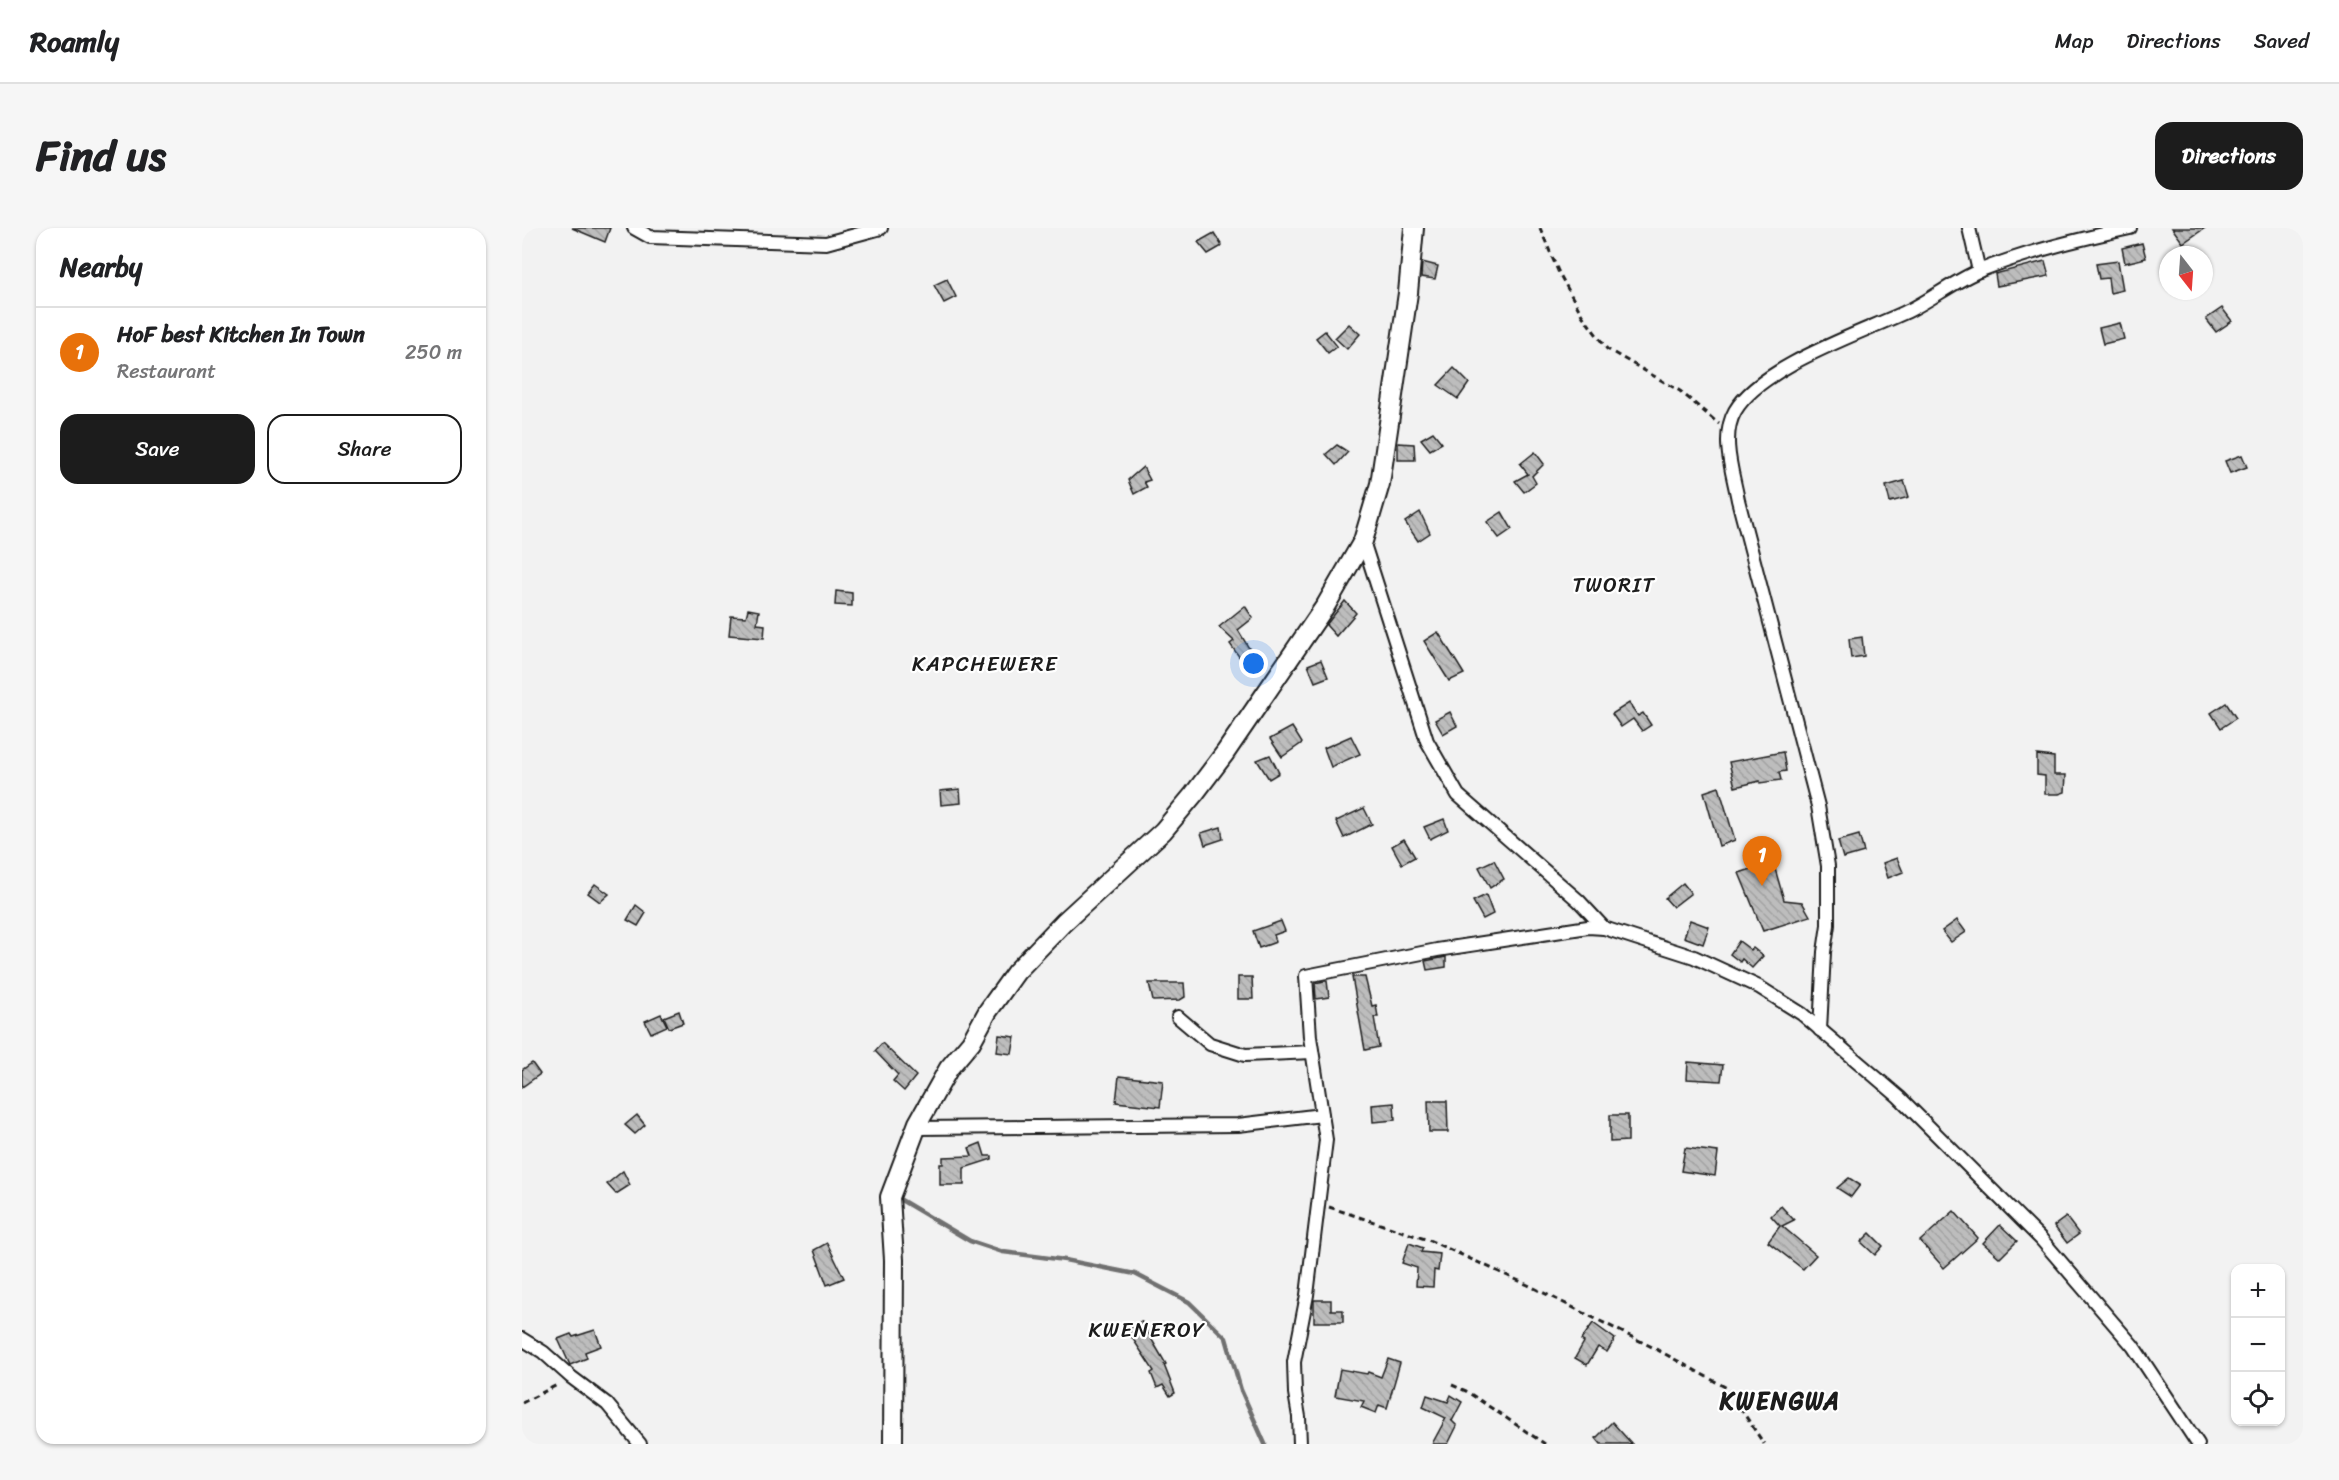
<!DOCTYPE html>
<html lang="en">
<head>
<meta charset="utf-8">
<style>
  :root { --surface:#fff; --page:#f6f6f6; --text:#202124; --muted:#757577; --line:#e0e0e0; --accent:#1c1c1c }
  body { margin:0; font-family:Sriracha,sans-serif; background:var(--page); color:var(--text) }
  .controls { position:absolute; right:18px; bottom:18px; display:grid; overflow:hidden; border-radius:12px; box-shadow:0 2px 4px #0004 }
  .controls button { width:54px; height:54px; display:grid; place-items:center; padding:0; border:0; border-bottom:2px solid var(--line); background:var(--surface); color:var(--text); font:30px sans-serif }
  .compass { position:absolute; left:1637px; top:18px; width:54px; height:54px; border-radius:50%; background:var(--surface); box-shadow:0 2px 4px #0004; rotate:163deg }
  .you { position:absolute; left:732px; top:436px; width:21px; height:21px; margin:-15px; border:4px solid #fff; border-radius:50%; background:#1a73e8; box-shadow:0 0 0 9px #1a73e833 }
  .badge { display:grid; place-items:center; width:39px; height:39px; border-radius:50%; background:var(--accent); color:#fff; font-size:20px; font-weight:700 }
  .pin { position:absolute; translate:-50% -50px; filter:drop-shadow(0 2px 3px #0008) }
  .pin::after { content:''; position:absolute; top:32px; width:21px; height:18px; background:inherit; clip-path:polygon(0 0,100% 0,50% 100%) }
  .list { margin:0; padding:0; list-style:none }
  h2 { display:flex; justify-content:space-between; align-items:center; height:78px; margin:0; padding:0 24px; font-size:26px }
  h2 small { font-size:20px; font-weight:400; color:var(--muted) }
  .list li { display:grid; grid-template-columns:39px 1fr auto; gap:18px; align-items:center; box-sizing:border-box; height:90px; padding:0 24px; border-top:2px solid var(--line) }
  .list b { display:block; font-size:22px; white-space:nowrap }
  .list p { margin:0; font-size:20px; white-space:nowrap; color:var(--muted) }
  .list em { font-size:20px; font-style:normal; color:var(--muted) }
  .actions { display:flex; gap:12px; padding:18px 24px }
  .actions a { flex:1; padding:14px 0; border:2px solid var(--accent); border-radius:18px; text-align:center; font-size:21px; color:var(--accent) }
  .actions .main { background:var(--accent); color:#fff }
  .icon { flex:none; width:33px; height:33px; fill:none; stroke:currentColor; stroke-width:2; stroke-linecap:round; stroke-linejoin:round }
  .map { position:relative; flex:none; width:1781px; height:1216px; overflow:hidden; border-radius:18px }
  header { display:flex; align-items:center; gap:36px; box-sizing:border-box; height:84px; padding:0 30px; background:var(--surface); border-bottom:2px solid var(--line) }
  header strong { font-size:28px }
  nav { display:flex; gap:33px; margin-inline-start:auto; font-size:21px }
  .intro { display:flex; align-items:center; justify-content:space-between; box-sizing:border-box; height:144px; padding:0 36px }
  h1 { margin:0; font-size:42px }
  .button { padding:15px 27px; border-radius:18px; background:var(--accent); color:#fff; font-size:21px; font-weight:700 }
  main { display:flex; gap:36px; padding:0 36px }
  aside { flex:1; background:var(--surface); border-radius:18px; box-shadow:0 2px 4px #0004 }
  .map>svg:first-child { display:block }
</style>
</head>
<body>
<header>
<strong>Roamly</strong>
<nav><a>Map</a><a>Directions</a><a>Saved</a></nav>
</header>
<div class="intro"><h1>Find us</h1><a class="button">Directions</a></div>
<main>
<aside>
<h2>Nearby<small></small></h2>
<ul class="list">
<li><span class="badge" style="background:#e8710a">1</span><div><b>HoF best Kitchen In Town</b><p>Restaurant</p></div><em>250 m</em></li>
</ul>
<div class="actions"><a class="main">Save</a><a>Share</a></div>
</aside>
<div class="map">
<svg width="1781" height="1216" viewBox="0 0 1781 1216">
  <defs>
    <pattern id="building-back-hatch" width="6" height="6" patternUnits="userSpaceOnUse" patternTransform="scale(1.5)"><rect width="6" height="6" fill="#bdbdbd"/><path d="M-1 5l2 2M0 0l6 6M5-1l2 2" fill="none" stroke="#a2a2a2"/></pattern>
  </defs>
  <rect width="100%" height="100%" fill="#f2f2f2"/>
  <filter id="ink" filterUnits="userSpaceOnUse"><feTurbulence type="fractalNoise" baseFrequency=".0167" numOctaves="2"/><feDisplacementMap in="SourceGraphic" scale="12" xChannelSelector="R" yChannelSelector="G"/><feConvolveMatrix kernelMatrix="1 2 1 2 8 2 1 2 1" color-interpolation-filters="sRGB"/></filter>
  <g filter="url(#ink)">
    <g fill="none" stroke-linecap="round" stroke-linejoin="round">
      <path stroke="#707070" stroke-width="4.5" d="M379 972 448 1013 481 1024 543 1032 613 1046 667 1074 704 1110 719 1162 743 1216"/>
    </g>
    <g fill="url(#building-back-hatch)" stroke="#1c1c1c" stroke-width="1.5">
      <path d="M50 0H88L83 14Z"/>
      <path d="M1650 0H1683L1661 15Z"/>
      <path d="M692 5 700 18 686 26 676 14Z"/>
      <path d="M1620 15 1624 30 1603 35 1600 20Z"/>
      <path d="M1523 33 1527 48 1475 58 1473 46Z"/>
      <path d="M1596 33 1601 62 1588 65 1586 50 1577 51 1574 36Z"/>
      <path d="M900 34 916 38 913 51 899 49Z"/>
      <path d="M425 51 434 69 422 75 412 57Z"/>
      <path d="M1700 80 1710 93 1694 104 1684 91Z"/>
      <path d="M1598 95 1602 111 1581 116 1577 100Z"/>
      <path d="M827 96 838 106 825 121 813 110Z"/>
      <path d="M803 103 815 118 806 125 794 110Z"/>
      <path d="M932 140 947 155 936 171 916 157Z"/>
      <path d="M911 204 920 215 908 222 899 211Z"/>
      <path d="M876 215 892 216 893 232H876Z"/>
      <path d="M815 217 826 224 814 237 804 226Z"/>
      <path d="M1013 224 1022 236 1010 248 1014 255 1002 264 993 253 1006 246 998 236Z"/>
      <path d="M1720 227 1725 239 1708 245 1703 233Z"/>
      <path d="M621 239 628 252 622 254 625 259 612 266 606 252Z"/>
      <path d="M1382 253 1387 269 1368 274 1364 258Z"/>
      <path d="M898 284 908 305 896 313 883 294Z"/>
      <path d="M980 284 990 301 977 310 965 294Z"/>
      <path d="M314 363 330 365V378L313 377Z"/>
      <path d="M823 373 834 385 814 408 804 397Z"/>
      <path d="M723 378 731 390 716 402 731 427 728 429 725 425 718 430 708 416 712 413 697 399Z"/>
      <path d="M226 381 237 383 235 396 243 397 242 410 207 407 209 388 224 389Z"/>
      <path d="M916 404 942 446 927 453 902 413Z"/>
      <path d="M1340 409 1342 428 1329 430 1327 411Z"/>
      <path d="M799 432 806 449 793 454 786 437Z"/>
      <path d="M1107 475 1116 488 1121 485 1129 497 1120 503 1111 491 1099 499 1090 486Z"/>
      <path d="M1704 475 1714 490 1699 500 1689 485Z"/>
      <path d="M928 484 935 498 921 506 913 492Z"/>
      <path d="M770 499 780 515 760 529 748 511Z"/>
      <path d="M829 508 838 526 809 539 802 520Z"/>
      <path d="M1261 524 1264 543 1257 544 1259 552 1238 555V553L1213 559 1207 534Z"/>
      <path d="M748 527 757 545 747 551 735 532Z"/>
      <path d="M1515 527 1532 529V547H1544L1543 564 1537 566H1523V548L1515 547Z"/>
      <path d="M1197 559 1213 612 1197 618 1182 564Z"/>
      <path d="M438 561 439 575 419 577 418 563Z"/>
      <path d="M842 580 850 596 822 610 814 593Z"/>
      <path d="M922 591 926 602 908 611 902 599Z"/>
      <path d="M699 599 701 611 683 617 679 605Z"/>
      <path d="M1337 607 1342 624 1321 630 1316 613Z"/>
      <path d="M882 611 893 629 880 636 870 618Z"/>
      <path d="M1375 630 1381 644 1366 650 1361 635Z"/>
      <path d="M972 632 982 651 968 660 957 639Z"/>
      <path d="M1251 634 1262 672 1280 674 1288 688 1241 703 1217 645Z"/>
      <path d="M1161 655 1169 665 1151 679 1143 670Z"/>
      <path d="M73 656 87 666 78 674 66 665Z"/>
      <path d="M964 667 971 686 961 691 951 673Z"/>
      <path d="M114 677 124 685 116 698 105 692Z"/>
      <path d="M1168 692 1187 699 1181 716 1162 709Z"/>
      <path d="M1435 692 1444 704 1429 714 1420 703Z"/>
      <path d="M759 693 763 703 752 707 754 714 737 720 731 703Z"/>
      <path d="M1217 713 1229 722 1231 720 1241 728 1230 740 1220 731 1218 734 1208 726Z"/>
      <path d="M924 729V739L905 742 903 733Z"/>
      <path d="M716 749H730L731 771H716Z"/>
      <path d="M830 749H843L850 778 854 777 856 789H852L857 819 843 822Z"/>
      <path d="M802 753H805L807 769 794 771 793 755Z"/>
      <path d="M627 755H662L663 769 658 772 631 773Z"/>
      <path d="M157 783 161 795 147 800 142 789Z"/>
      <path d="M139 786 145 798 129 805 123 793Z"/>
      <path d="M477 807 493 809 490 826 475 824Z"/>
      <path d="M360 815 394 848 382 863 371 853 376 847 353 823Z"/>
      <path d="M1166 834 1201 837 1199 853 1165 851Z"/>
      <path d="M10 835 18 846 0 859V842Z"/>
      <path d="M597 848 641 853 638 879 594 874Z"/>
      <path d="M906 873H925L926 904H907Z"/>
      <path d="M872 875 873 892 851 894 850 877Z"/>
      <path d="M115 887 123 897 113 906 103 897Z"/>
      <path d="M1088 887H1106V913L1088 914Z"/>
      <path d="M459 915 463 928H470V931L442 940V957H418V936H421V929L450 928 447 920Z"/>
      <path d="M1163 920 1196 924 1193 948 1159 943Z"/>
      <path d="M101 943 108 957 94 966 85 956Z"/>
      <path d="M1327 950 1338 957 1329 969 1315 960Z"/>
      <path d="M1259 978 1272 992 1260 998 1294 1027 1281 1041 1246 1014 1258 998 1249 988Z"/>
      <path d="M1432 983 1456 1010 1422 1040 1398 1013Z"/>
      <path d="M1544 989 1557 1006 1545 1015 1532 998Z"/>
      <path d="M1478 997 1495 1013 1478 1030 1461 1015Z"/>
      <path d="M1348 1005 1361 1018 1353 1027 1339 1014Z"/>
      <path d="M305 1015 322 1050 305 1057 292 1022Z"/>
      <path d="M887 1015 901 1020 899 1024 918 1026 916 1043 912 1042 911 1059 894 1058 895 1040 880 1035Z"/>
      <path d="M792 1072H809V1082H821V1094H792Z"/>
      <path d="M619 1093 644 1136 642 1137 653 1165 648 1168 641 1157 635 1160 629 1145 632 1143 605 1102Z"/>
      <path d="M1071 1095 1093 1111 1085 1124 1076 1119 1065 1137 1053 1130 1062 1114 1059 1112Z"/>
      <path d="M73 1102 79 1118 63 1124 65 1130 48 1137 36 1111 49 1106 51 1109Z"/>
      <path d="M866 1131 878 1135 865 1180 857 1177 854 1185 839 1179 842 1173 813 1168 818 1141 845 1146 846 1144 859 1149Z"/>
      <path d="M905 1167 926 1174 929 1167 940 1174 930 1193 929 1192 935 1198 926 1216H910L924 1190 901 1179Z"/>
      <path d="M1090 1194 1110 1216H1079L1074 1210Z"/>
    </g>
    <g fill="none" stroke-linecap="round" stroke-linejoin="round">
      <defs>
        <g id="street">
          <path d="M112 0 128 9 304 15 359 0"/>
          <path d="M1447 0 1457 43"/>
          <path d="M841 313 905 513 936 567 1057 673 1082 700 1172 729 1237 759 1280 786 1377 869 1519 1011 1611 1118 1676 1216"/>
          <path d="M656 789 688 816 723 827 790 824"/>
          <path d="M1298 802 1302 724 1306 697V638L1296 578 1216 272C1211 245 1198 209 1213 183 1239 138 1340 105 1388 82 1412 70 1434 52 1459 42 1508 23 1558 11 1608 0"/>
          <path d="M394 900 716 897 800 887"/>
          <path d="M0 1111 21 1124 49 1149 85 1176 118 1216"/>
          <path d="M778 1216 777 1189 773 1165 772 1134 785 1067 804 912 788 809 784 748 915 722 1066 699 1082 700"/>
        </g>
        <path id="secondary" d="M371 1216 372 1032 368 969 396 895 427 840 449 814 466 783 494 744 542 694 641 603 672 566 703 525 804 377 841 313 858 256 886 65 892 0"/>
      </defs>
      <use href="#street" stroke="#1c1c1c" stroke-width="16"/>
      <use href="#secondary" stroke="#1c1c1c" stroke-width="22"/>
      <g stroke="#1c1c1c" stroke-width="3" stroke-dasharray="6 4.5" stroke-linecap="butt">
        <path d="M1018 0 1036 43 1060 87 1085 121 1158 163 1197 196"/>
        <path d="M807 979 909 1013 1006 1057 1134 1121 1205 1160 1242 1216"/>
        <path d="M930 1157 944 1163 1023 1216"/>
        <path d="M0 1175 37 1156"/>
      </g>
      <use href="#street" stroke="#fff" stroke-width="12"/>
      <use href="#secondary" stroke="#fff" stroke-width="18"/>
    </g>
  </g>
  <g text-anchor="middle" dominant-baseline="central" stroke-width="4.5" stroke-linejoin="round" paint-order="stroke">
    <g font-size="21" letter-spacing="1.5" fill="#1c1c1c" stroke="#fff">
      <text x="1092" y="357">TWORIT</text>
      <text x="463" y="436">KAPCHEWERE</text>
      <text x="625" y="1102">KWENEROY</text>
    </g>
    <g font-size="24" font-weight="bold" letter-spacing="1.5" fill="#1c1c1c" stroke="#fff">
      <text x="1258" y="1173">KWENGWA</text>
    </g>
  </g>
</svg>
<div class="controls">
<button>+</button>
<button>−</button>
<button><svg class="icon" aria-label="locate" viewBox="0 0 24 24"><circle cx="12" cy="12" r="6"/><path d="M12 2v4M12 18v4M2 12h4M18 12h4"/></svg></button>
</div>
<svg class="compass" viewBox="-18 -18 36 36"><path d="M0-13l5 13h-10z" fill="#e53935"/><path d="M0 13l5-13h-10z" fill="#757577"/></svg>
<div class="you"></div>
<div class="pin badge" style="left:1240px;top:658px;background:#e8710a">1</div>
</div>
</main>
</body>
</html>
